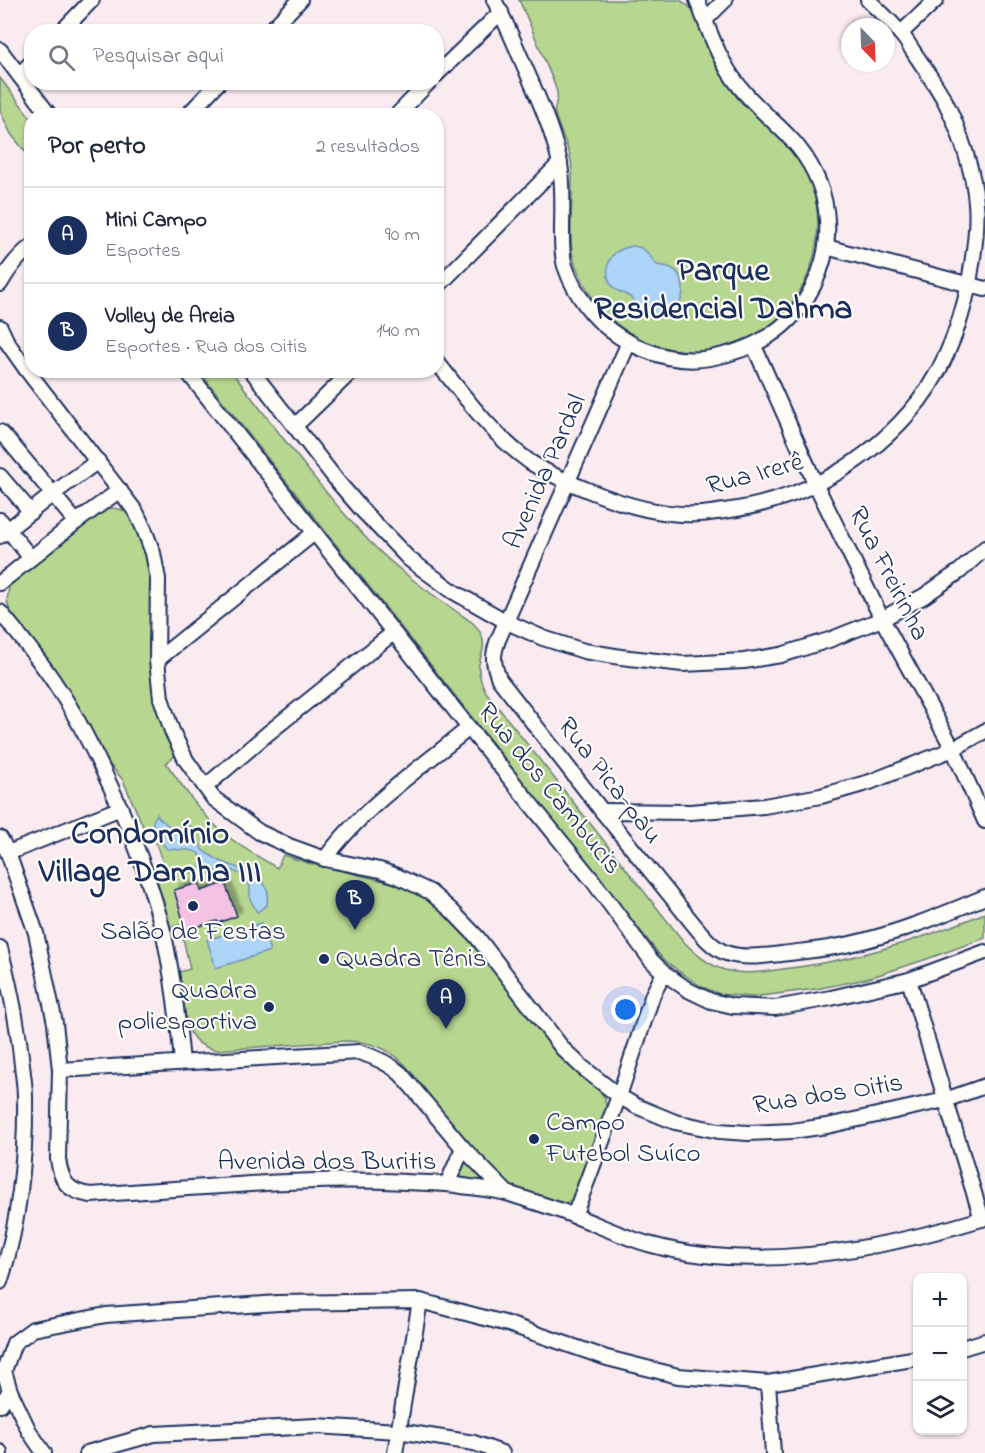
<!DOCTYPE html>
<html lang="pt">
<head>
<meta charset="utf-8">
<style>
  :root { --surface:#fff; --page:#f6f6f7; --text:#1f2937; --muted:#747a83; --line:#e0e1e3; --accent:#1b2f5e }
  body { margin:0; font-family:"Indie Flower",sans-serif; background:var(--page); color:var(--text) }
  .controls { position:absolute; right:18px; bottom:18px; display:grid; overflow:hidden; border-radius:12px; box-shadow:0 2px 4px #0004 }
  .controls button { width:54px; height:54px; display:grid; place-items:center; padding:0; border:0; border-bottom:2px solid var(--line); background:var(--surface); color:var(--text); font:30px sans-serif }
  .compass { position:absolute; left:841px; top:18px; width:54px; height:54px; border-radius:50%; background:var(--surface); box-shadow:0 2px 4px #0004; rotate:157deg }
  .you { position:absolute; left:626px; top:1010px; width:21px; height:21px; margin:-15px; border:4px solid #fff; border-radius:50%; background:#1a73e8; box-shadow:0 0 0 9px #1a73e833 }
  .badge { display:grid; place-items:center; width:39px; height:39px; border-radius:50%; background:var(--accent); color:#fff; font-size:20px; font-weight:700 }
  .pin { position:absolute; translate:-50% -50px; filter:drop-shadow(0 2px 3px #0008) }
  .pin::after { content:''; position:absolute; top:32px; width:21px; height:18px; background:inherit; clip-path:polygon(0 0,100% 0,50% 100%) }
  .list { margin:0; padding:0; list-style:none }
  h2 { display:flex; justify-content:space-between; align-items:center; height:78px; margin:0; padding:0 24px; font-size:26px }
  h2 small { font-size:20px; font-weight:400; color:var(--muted) }
  .list li { display:grid; grid-template-columns:39px 1fr auto; gap:18px; align-items:center; box-sizing:border-box; height:96px; padding:0 24px; border-top:2px solid var(--line) }
  .list b { display:block; font-size:22px; white-space:nowrap }
  .list p { margin:0; font-size:20px; white-space:nowrap; color:var(--muted) }
  .list em { font-size:20px; font-style:normal; color:var(--muted) }
  .icon { flex:none; width:33px; height:33px; fill:none; stroke:currentColor; stroke-width:2; stroke-linecap:round; stroke-linejoin:round }
  .map { position:relative; flex:none; width:985px; height:1453px; overflow:hidden }
  .search { position:absolute; background:var(--surface); box-shadow:0 2px 4px #0004; left:24px; top:24px; width:420px; height:66px; display:flex; align-items:center; gap:15px; box-sizing:border-box; padding:0 21px; border-radius:24px; color:var(--muted); font-size:22px }
  .panel { position:absolute; background:var(--surface); box-shadow:0 2px 4px #0004; left:24px; top:108px; width:420px; height:270px; border-radius:24px }
  .map>svg:first-child { display:block }
</style>
</head>
<body>
<div class="map">
<svg width="985" height="1453" viewBox="0 0 985 1453">
  <defs>
    <filter id="shadow"><feDropShadow dx="5" dy="-5" stdDeviation="1.5" flood-color="#0004"/></filter>
  </defs>
  <rect width="100%" height="100%" fill="#faebf1"/>
  <filter id="ink" filterUnits="userSpaceOnUse"><feTurbulence type="fractalNoise" baseFrequency=".0167" numOctaves="2"/><feDisplacementMap in="SourceGraphic" scale="12" xChannelSelector="R" yChannelSelector="G"/><feConvolveMatrix kernelMatrix="1 2 1 2 8 2 1 2 1" color-interpolation-filters="sRGB"/></filter>
  <g filter="url(#ink)">
    <g fill="#b7d690" stroke="#698277" stroke-width="1.5">
      <path d="M519 0H680C684 3 691 7 694 12 698 19 701 29 705 36 713 55 720 72 731 89 745 111 768 124 786 143 825 182 827 249 798 294 790 308 778 321 764 331 747 342 721 350 700 352 665 354 627 337 602 311 594 303 588 292 583 281 578 272 573 262 572 251 568 221 575 191 571 161 568 144 559 130 555 114 553 107 559 99 557 92 554 81 548 69 544 59 536 39 528 19 519 0Z"/>
      <path d="M0 78 31 118V159L11 134 0 111Z"/>
      <path d="M199 371H231C276 428 319 488 369 541 400 573 437 598 473 623 480 630 485 639 483 649 482 654 480 659 479 664 478 674 481 683 486 692L684 942C696 954 708 965 725 970 744 975 764 972 783 969 853 961 921 940 985 913V938L924 960 866 979 816 989 752 997 720 994 702 987 680 972 662 958Z"/>
      <path d="M108 508C128 508 131 514 138 530 148 553 153 577 152 602 150 624 147 645 150 666 154 697 166 725 176 755L166 763C181 784 196 807 215 825 233 843 256 855 277 868L283 855 308 863 401 885 425 897 446 913 464 933 569 1063 600 1091 605 1098 606 1108 579 1193C565 1209 556 1204 538 1197 530 1194 520 1192 512 1187 492 1176 478 1157 464 1139 451 1123 439 1107 426 1091 416 1078 406 1063 392 1054 378 1044 361 1041 344 1041L215 1050C189 1044 187 1028 184 1006 182 994 181 983 179 972L190 969 180 925 170 927 156 876 166 872 151 829 145 831 123 780 110 765 79 710 44 657 11 615 7 601 9 586 100 510Z"/>
      <path d="M465 1163 470 1165 481 1175 480 1180 478 1183 465 1180 459 1176C458 1171 461 1167 465 1163Z"/>
    </g>
    <g fill="#acd4f6" stroke="#7292b9" stroke-width="1.5">
      <path d="M632 246C646 246 649 256 657 265 662 266 667 266 671 268 683 273 685 290 681 300 676 315 656 324 643 313 639 309 637 303 632 299 627 293 618 293 613 287 605 278 606 261 615 253 620 249 626 248 632 246Z"/>
      <path d="M157 814 159 818 173 829 188 825 195 831 202 850 220 861 261 877 268 892 267 905 257 912 250 899V886L240 874 226 867 196 878 191 870 204 866C202 844 182 851 167 849L154 833 153 821Z"/>
      <path d="M261 923 270 951 216 968 207 940Z"/>
    </g>
    <path fill="#f4c2e2" stroke="#1b2f5e" stroke-width="1.5" filter="url(#shadow)" d="M199 883 201 891 225 883 237 916 218 923 217 921 186 930 174 890Z"/>
    <g fill="none" stroke-linecap="round" stroke-linejoin="round">
      <defs>
        <g id="minor">
          <path d="M494 0C505 20 514 42 523 63 537 95 551 126 559 159 564 183 562 209 562 234 562 244 562 256 565 266 570 281 577 294 587 307 614 342 665 366 710 358 750 351 783 334 806 299 837 250 834 192 798 147 781 126 757 109 740 87 719 62 709 30 697 0"/>
          <path d="M705 20 725 0"/>
          <path d="M61 32 92 0"/>
          <path d="M269 32 300 0"/>
          <path d="M901 33 936 0"/>
          <path d="M0 50 50 116"/>
          <path d="M19 75 32 62"/>
          <path d="M436 75 501 12"/>
          <path d="M187 116 219 82"/>
          <path d="M396 116 429 82"/>
          <path d="M826 247 985 289"/>
          <path d="M0 284C8 270 18 256 32 246"/>
          <path d="M436 288 560 163"/>
          <path d="M0 327 7 342 26 369 136 512 144 529 153 553 158 579 157 660 161 698 172 731 186 760 213 798 259 832 289 846 325 859 380 870 397 876 430 892 451 910 477 937 563 1049 582 1067 619 1096 636 1106 675 1122 719 1131 748 1133 792 1131 827 1126 945 1100 985 1086"/>
          <path d="M629 342 498 640C492 656 493 663 499 679L602 811 695 926C704 937 713 948 726 953 743 959 764 956 781 954 804 951 828 949 850 944 896 934 942 915 985 897"/>
          <path d="M754 346 816 485 882 619 953 749 985 821"/>
          <path d="M436 361C465 397 493 436 530 462 548 474 570 483 590 491 624 505 662 516 699 514 707 514 716 512 724 511 802 501 870 463 919 401 948 363 966 311 972 264 975 245 978 223 976 203 974 172 959 129 945 101 936 85 925 69 915 54 910 47 906 39 900 33 891 21 879 11 868 0"/>
          <path d="M186 370 469 728 593 881 651 960 664 973 688 990 711 1001 733 1006 775 1008 831 998 909 980 985 952"/>
          <path d="M251 370 338 482 363 511 409 559 454 592 507 622 543 638 584 651 621 657 683 664 744 661 781 655 829 640 882 619 924 596 960 571 985 548"/>
          <path d="M295 426 353 370"/>
          <path d="M0 432 8 440 76 522"/>
          <path d="M0 476 31 512"/>
          <path d="M0 520 31 558"/>
          <path d="M0 536 54 493 98 461"/>
          <path d="M0 583 76 522 120 490"/>
          <path d="M0 612C20 636 41 661 58 688 78 718 93 749 108 781 131 830 151 882 164 935 173 977 178 1019 182 1062"/>
          <path d="M157 660 314 533"/>
          <path d="M205 787 267 734 393 633"/>
          <path d="M602 811 690 812 764 806 821 796 870 782 953 749 985 731"/>
          <path d="M0 838 8 853 36 933 55 1023 60 1070 58 1159C61 1181 67 1192 91 1195 139 1191 188 1188 237 1185 293 1181 349 1179 406 1182 422 1183 439 1183 456 1185 474 1188 493 1189 510 1194 532 1201 554 1208 575 1216 601 1226 625 1238 652 1245 757 1274 883 1249 985 1218"/>
          <path d="M8 853 121 808"/>
          <path d="M325 859C361 809 421 767 469 728"/>
          <path d="M0 948C10 986 18 1025 22 1065 23 1075 25 1086 25 1097 26 1157 19 1225 0 1282"/>
          <path d="M909 980 982 1219"/>
          <path d="M60 1070 359 1052C375 1057 389 1063 401 1074L463 1148 507 1193"/>
          <path d="M447 1184 463 1148"/>
          <path d="M574 1216 619 1096 653 994 664 973"/>
          <path d="M962 1348 985 1341"/>
          <path d="M768 1383 773 1453"/>
          <path d="M0 1405 10 1391"/>
          <path d="M0 1452V1453"/>
          <path d="M44 1453 29 1431 10 1391 4 1371 14 1343 33 1329 106 1315 278 1303 420 1301 508 1324 607 1358 678 1376 768 1383 918 1358"/>
          <path d="M87 1453 154 1434 316 1426 398 1431 474 1443 502 1453"/>
          <path d="M395 1453 420 1301"/>
        </g>
      </defs>
      <use href="#minor" stroke="#1b2f5e" stroke-width="18"/>
      <use href="#minor" stroke="#fdfcf7" stroke-width="14"/>
    </g>
  </g>
  <g fill="#1b2f5e" stroke="#fdfcf7" stroke-width="2">
    <circle cx="193" cy="906" r="6"/>
    <circle cx="324" cy="959" r="6"/>
    <circle cx="269" cy="1007" r="6"/>
    <circle cx="534" cy="1139" r="6"/>
  </g>
  <g text-anchor="middle" dominant-baseline="central" stroke-width="4.5" stroke-linejoin="round" paint-order="stroke">
    <g font-size="27" fill="#1b2f5e" stroke="#fdfcf7">
      <text transform="translate(546 472) rotate(-66)">Avenida Pardal</text>
      <text transform="translate(755 475) rotate(-15)">Rua Irerê</text>
      <text transform="translate(888 574) rotate(63)">Rua Freirinha</text>
      <text transform="translate(609 781) rotate(52)">Rua Pica-pau</text>
      <text transform="translate(549 789) rotate(51)">Rua dos Cambucis</text>
      <text transform="translate(828 1095) rotate(-9)">Rua dos Oitis</text>
      <text x="327" y="1162">Avenida dos Buritis</text>
    </g>
    <g font-size="27" fill="#1b2f5e" stroke="#fdfcf7" text-anchor="start">
      <text x="193" y="932" text-anchor="middle">Salão de Festas</text>
      <text x="336" y="959">Quadra Tênis</text>
      <text x="257" y="991" text-anchor="end">Quadra<tspan x="257" dy="31">poliesportiva</tspan></text>
      <text x="546" y="1123">Campo<tspan x="546" dy="31">Futebol Suíco</tspan></text>
    </g>
    <g font-size="33" font-weight="bold" fill="#1b2f5e" stroke="#fdfcf7">
      <text x="723" y="272">Parque<tspan x="723" dy="38">Residencial Dahma</tspan></text>
      <text x="150" y="835">Condomínio<tspan x="150" dy="38">Village Damha III</tspan></text>
    </g>
  </g>
</svg>
<div class="controls">
<button>+</button>
<button>−</button>
<button><svg class="icon" aria-label="layers" viewBox="0 0 24 24"><path d="M12 4l9 5-9 5-9-5zM3 14l9 5 9-5"/></svg></button>
</div>
<svg class="compass" viewBox="-18 -18 36 36"><path d="M0-13l5 13h-10z" fill="#e53935"/><path d="M0 13l5-13h-10z" fill="#747a83"/></svg>
<div class="you"></div>
<div class="pin badge" style="left:446px;top:1029px">A</div>
<div class="pin badge" style="left:355px;top:930px">B</div>
<div class="search"><svg class="icon" aria-label="search" viewBox="0 0 24 24"><circle cx="10" cy="10" r="6"/><path d="M15 15l6 6"/></svg>Pesquisar aqui</div>
<section class="panel">
<h2>Por perto<small>2 resultados</small></h2>
<ul class="list">
<li><span class="badge">A</span><div><b>Mini Campo</b><p>Esportes</p></div><em>90 m</em></li>
<li><span class="badge">B</span><div><b>Volley de Areia</b><p>Esportes · Rua dos Oitis</p></div><em>140 m</em></li>
</ul>
</section>
</div>
</body>
</html>
